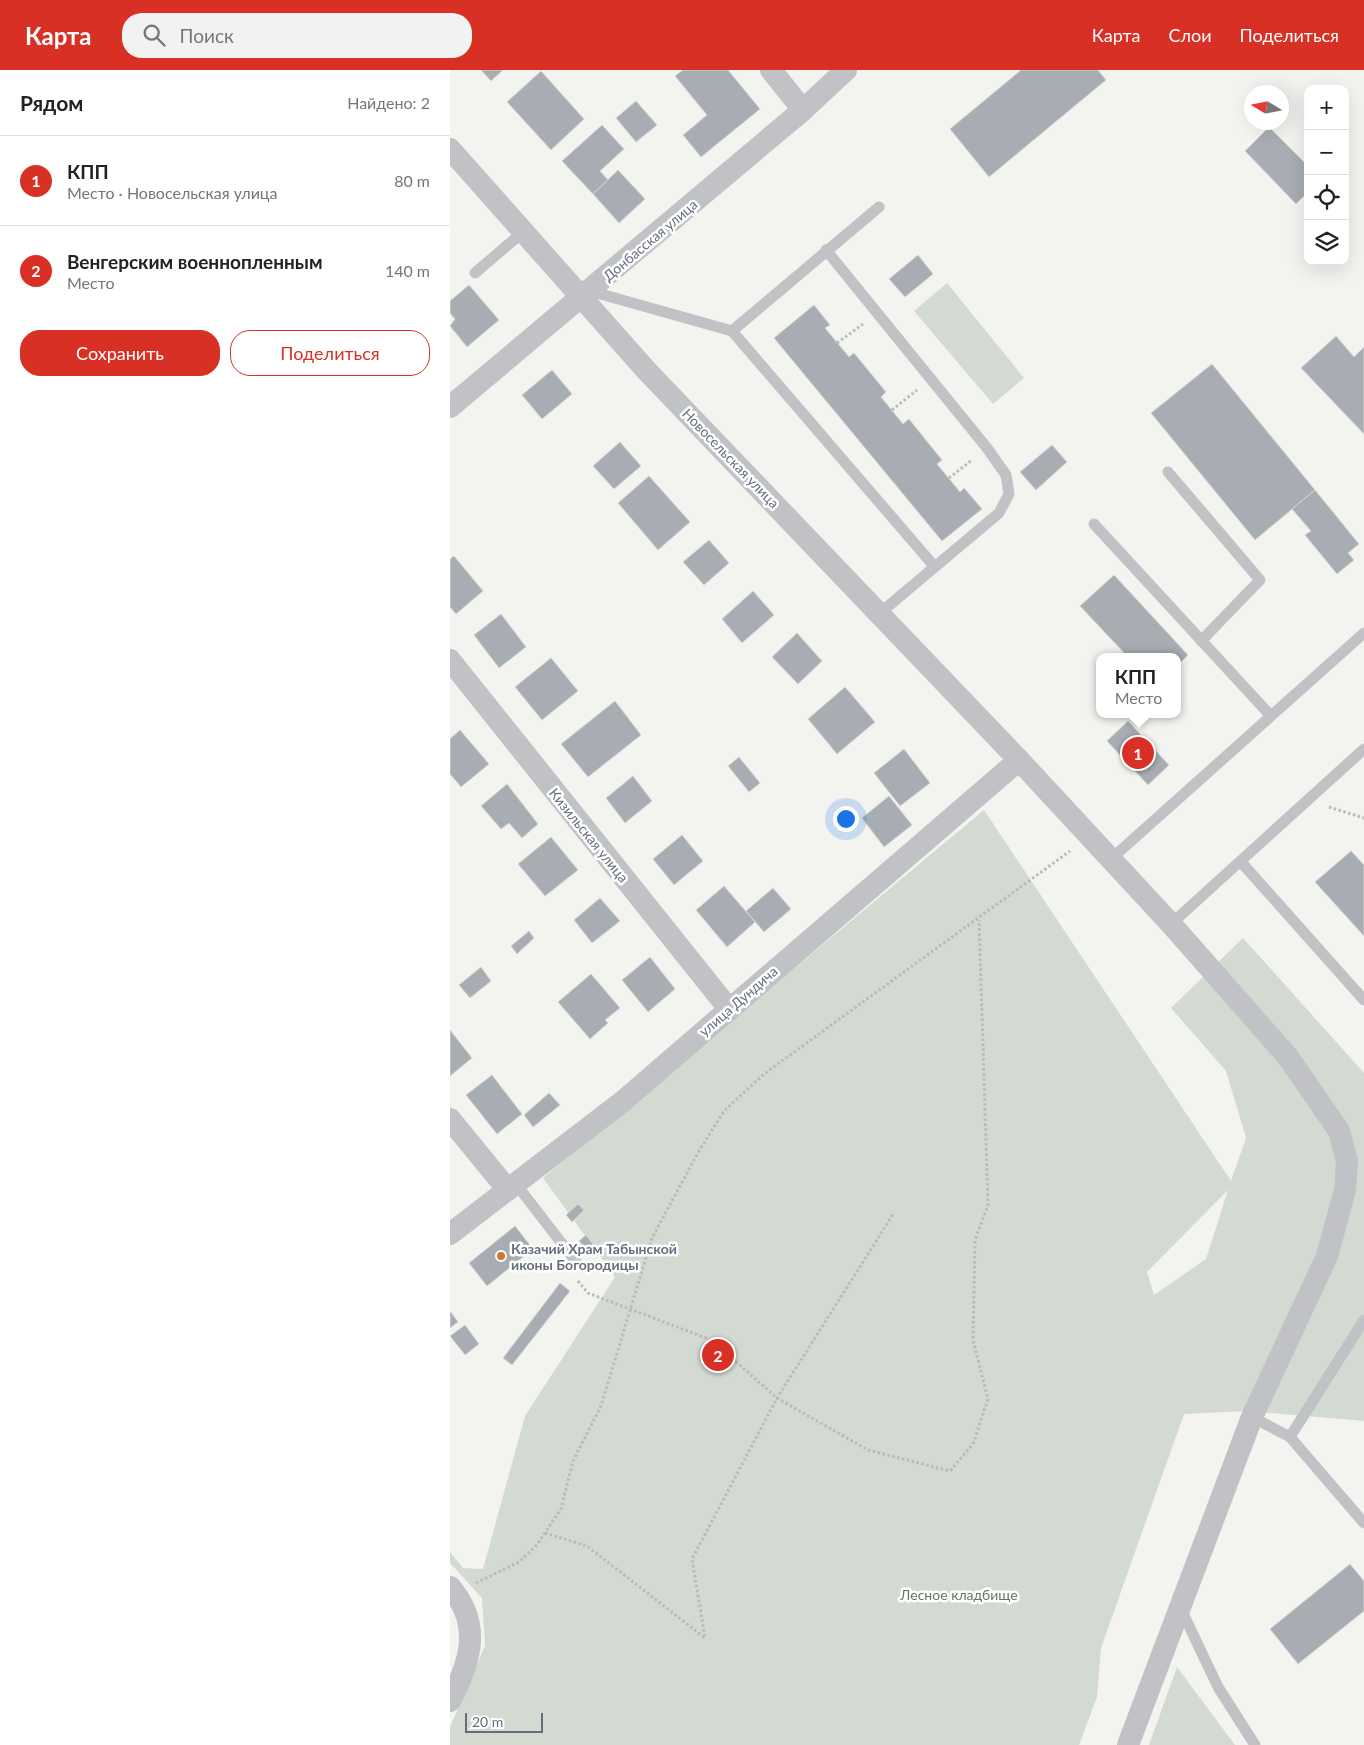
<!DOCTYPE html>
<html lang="ru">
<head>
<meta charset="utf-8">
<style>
  :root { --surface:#fff; --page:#f2f2f2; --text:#222; --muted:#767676; --line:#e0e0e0; --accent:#d93025 }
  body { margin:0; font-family:Lato,sans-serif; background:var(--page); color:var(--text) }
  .controls { position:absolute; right:15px; top:15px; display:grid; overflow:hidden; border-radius:10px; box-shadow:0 5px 20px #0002 }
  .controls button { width:45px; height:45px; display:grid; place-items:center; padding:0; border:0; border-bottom:1px solid var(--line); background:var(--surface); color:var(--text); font:25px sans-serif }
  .compass { position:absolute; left:794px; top:15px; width:45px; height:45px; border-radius:50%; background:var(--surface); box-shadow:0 5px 20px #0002; rotate:280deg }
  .scale { position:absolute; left:15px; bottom:12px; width:78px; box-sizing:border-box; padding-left:5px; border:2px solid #666e7e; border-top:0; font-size:14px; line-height:18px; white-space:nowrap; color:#666e7e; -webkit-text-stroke:4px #fff; paint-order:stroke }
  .you { position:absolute; left:395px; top:748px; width:18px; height:18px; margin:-12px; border:4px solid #fff; border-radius:50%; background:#1a73e8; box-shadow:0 0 0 8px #1a73e833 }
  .badge { display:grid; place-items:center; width:32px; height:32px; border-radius:50%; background:var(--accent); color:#fff; font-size:16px; font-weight:700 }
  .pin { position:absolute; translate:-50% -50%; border:2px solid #fff; box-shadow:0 1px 5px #0006 }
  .popup { position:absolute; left:646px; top:583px; width:85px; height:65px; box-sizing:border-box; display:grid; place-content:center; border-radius:10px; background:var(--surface); filter:drop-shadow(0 1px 4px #0005); font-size:16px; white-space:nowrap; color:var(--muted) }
  .popup b { font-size:19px; color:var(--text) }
  .popup::after { content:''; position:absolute; left:50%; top:100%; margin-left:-10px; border:10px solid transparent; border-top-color:var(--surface) }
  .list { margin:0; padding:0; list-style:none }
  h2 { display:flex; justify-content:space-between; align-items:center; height:65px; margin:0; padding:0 20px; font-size:21px }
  h2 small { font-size:16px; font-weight:400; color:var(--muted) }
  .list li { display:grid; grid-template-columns:32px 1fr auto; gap:15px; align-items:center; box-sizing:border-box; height:90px; padding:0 20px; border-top:1px solid var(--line) }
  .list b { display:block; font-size:19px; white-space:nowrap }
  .list p { margin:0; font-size:16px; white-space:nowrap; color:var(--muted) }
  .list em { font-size:16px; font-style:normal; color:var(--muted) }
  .actions { display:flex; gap:10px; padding:15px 20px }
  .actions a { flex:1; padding:11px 0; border:1px solid var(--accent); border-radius:20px; text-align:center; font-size:18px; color:var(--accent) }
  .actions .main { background:var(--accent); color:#fff }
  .icon { flex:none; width:28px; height:28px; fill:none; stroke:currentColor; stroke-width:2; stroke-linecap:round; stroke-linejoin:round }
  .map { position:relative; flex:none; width:914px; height:1675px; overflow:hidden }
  header { display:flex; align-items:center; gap:30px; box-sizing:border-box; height:70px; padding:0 25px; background:var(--accent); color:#fff }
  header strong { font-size:24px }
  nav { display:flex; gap:28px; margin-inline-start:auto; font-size:18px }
  .search { width:350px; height:45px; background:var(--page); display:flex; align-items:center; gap:12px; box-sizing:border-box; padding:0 18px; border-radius:20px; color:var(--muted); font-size:19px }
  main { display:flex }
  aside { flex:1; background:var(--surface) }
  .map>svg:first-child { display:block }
</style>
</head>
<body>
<header>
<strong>Карта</strong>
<div class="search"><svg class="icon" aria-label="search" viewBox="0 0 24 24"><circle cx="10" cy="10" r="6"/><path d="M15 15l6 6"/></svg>Поиск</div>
<nav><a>Карта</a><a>Слои</a><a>Поделиться</a></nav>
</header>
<main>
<aside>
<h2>Рядом<small>Найдено: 2</small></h2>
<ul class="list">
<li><span class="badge">1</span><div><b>КПП</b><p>Место · Новосельская улица</p></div><em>80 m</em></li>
<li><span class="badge">2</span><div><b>Венгерским военнопленным</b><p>Место</p></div><em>140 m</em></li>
</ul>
<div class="actions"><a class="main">Сохранить</a><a>Поделиться</a></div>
</aside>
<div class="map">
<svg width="914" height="1675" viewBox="0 0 914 1675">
  <rect width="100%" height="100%" fill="#f3f4f0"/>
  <g fill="#d3dad2" fill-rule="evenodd">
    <path d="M497 213 574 308 543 334 464 241Z"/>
    <path d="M534 740 781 1111 796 1068 776 1001 721 938 793 868 914 1003V1351L796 1341 734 1344 651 1578 647 1627 629 1675H0V1657L35 1576 32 1528 0 1493V1482L13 1498 33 1499 75 1346 165 1207 93 1108ZM778 1120 756 1189 704 1225 697 1202Z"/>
    <path d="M727 1597 785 1675H699Z"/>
  </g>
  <g fill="#a8adb3" stroke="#d4d5d3">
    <path d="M31 0H53L41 11Z"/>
    <path d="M233 0H278L310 39 251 87 233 65 257 45 225 6Z"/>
    <path d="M571 0H648L656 10 539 107 500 59Z"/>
    <path d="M91 1 134 49 101 80 57 32Z"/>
    <path d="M186 31 207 55 186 72 166 48Z"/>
    <path d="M152 55 174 79 150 101 158 110 143 124 112 91Z"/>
    <path d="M819 57 858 96V122L846 134 795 81Z"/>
    <path d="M168 100 195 129 169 153 143 124Z"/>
    <path d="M468 185 483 204 455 227 439 209Z"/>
    <path d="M19 215 49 250 17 277 0 256 5 249 0 243V231Z"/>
    <path d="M364 235 380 255 375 258 399 287 404 283 436 322 431 327 453 354 459 349 492 390 487 394 510 422 514 418 532 439 492 471 324 268Z"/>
    <path d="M886 266 904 287 914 277V364L851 298Z"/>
    <path d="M762 294 865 420 805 470 701 343Z"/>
    <path d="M102 300 122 324 92 349 72 325Z"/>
    <path d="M170 372 191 396 164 419 143 396Z"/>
    <path d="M602 375 617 392 586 420 570 402Z"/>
    <path d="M199 406 240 452 208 480 168 433Z"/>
    <path d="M865 420 909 474 898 483 904 490 887 504 855 465 861 461 842 439Z"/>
    <path d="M259 470 279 493 254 515 233 492Z"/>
    <path d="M4 486 33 521 6 544 0 537V489Z"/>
    <path d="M664 505 738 585 727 596V587H678L630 536Z"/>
    <path d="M303 521 324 545 292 573 272 549Z"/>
    <path d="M51 544 76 577 49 598 24 565Z"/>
    <path d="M347 563 372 591 348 614 322 587Z"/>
    <path d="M101 588 128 621 92 650 65 617Z"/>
    <path d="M395 617 425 652 387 684 358 649Z"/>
    <path d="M165 631 191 665 138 707 111 674Z"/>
    <path d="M678 651 719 695 698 715 657 671Z"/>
    <path d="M10 660 39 694 11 717 0 704V669Z"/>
    <path d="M454 679 480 713 450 736 424 703Z"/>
    <path d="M289 687 310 713 299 722 278 696Z"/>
    <path d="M183 706 202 731 175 753 156 728Z"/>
    <path d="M57 714 88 754 72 768 59 753 51 759 31 736Z"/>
    <path d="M439 726 462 755 434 777 412 748Z"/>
    <path d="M232 765 253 791 224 815 203 789Z"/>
    <path d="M101 767 128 800 95 826 68 794Z"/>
    <path d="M901 781 914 795V866L865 812Z"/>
    <path d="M274 816 305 852 277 877 246 840Z"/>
    <path d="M323 818 341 839 314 862 296 841Z"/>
    <path d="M150 828 170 851 142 873 124 850Z"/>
    <path d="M79 861 84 868 67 884 61 876Z"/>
    <path d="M200 887 225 919 198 942 172 910Z"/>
    <path d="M31 897 41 911 20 928 9 915Z"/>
    <path d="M141 904 170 938 155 950 158 953 140 969 108 932Z"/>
    <path d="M0 960 22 988 0 1006Z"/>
    <path d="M42 1005 72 1044 47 1064 16 1025Z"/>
    <path d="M99 1023 110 1035 83 1057 74 1045Z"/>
    <path d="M128 1134 134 1140 122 1152 116 1145Z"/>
    <path d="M65 1156 83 1179 37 1216 19 1193Z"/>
    <path d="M136 1165 148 1181 141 1186 129 1171Z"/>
    <path d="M110 1213 120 1221 62 1295 53 1288Z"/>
    <path d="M0 1241 8 1252 0 1258Z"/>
    <path d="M15 1255 29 1274 15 1285 0 1266Z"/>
    <path d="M900 1494 914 1511V1541L848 1594 820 1559Z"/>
  </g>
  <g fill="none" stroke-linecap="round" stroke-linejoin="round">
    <g stroke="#b9babd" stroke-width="3" stroke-dasharray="2.5 2.5" stroke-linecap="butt">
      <path d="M387 273 413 254"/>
      <path d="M442 340 467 320"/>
      <path d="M499 408 522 390"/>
      <path d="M879 737 914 748"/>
      <path d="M128 1211 138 1223 261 1270 327 1328 418 1380 500 1401 523 1374 538 1329 523 1270 525 1170 538 1135 529 850"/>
      <path d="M95 1463 137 1476 255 1568 242 1489 327 1328 444 1143"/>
      <path d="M26 1513 69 1492 86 1476 111 1439 123 1391 151 1336 202 1168 249 1081 274 1041 314 1004 620 781"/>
    </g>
    <g stroke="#c0c2c5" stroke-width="11">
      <path d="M376 180 537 378 556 405 559 424 549 443 430 543"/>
      <path d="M25 203 74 161"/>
      <path d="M140 221 282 261 484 496"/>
      <path d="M282 261 429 137"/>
      <path d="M718 402 810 510 751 571"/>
      <path d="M644 454 821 646"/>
      <path d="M661 789 914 563"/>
      <path d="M791 792 914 930"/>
      <path d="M721 854 914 679"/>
      <path d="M66 1114 127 1193"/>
      <path d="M802 1347 840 1367 914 1453"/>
      <path d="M840 1367 914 1250"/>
      <path d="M731 1539 768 1617 805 1675"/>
    </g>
    <g stroke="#c0c2c5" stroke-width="22">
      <path d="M321 0 353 40"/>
      <path d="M0 79 196 300 569 690 721 854 838 987 889 1061 897 1091 895 1120 877 1186 802 1347 678 1675"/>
      <path d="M0 337 353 40 396 0"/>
      <path d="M0 590 279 939"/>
      <path d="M0 1049 58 1120"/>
      <path d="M0 1164 172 1032 569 690"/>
      <path d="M0 1517C32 1554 21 1591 0 1631"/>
    </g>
  </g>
  <circle fill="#d07634" stroke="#fff" stroke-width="2" cx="51" cy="1186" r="5"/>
  <g text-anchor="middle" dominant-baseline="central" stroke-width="5" stroke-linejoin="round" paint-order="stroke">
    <g font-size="14" fill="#666e7e" stroke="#fff">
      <text transform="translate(200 170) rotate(-40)">Донбасская улица</text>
      <text transform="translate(281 388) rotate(46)">Новосельская улица</text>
      <text transform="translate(139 765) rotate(51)">Кизильская улица</text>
      <text transform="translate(288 931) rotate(-41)">улица Дундича</text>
    </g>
    <g font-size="14" font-weight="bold" fill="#666e7e" stroke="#fff" text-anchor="start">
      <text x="61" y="1178">Казачий Храм Табынской<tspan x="61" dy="16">иконы Богородицы</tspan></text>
    </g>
    <g font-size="14" fill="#647664" stroke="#fff">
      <text x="509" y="1524">Лесное кладбище</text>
    </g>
  </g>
</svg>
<div class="controls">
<button>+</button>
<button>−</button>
<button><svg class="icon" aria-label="locate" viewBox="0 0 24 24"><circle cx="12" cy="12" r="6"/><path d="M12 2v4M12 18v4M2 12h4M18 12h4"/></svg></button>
<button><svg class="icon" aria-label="layers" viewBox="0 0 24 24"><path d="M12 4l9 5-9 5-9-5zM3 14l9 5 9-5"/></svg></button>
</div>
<svg class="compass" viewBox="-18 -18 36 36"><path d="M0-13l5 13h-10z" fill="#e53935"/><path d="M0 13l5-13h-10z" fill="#767676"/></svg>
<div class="scale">20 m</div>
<div class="you"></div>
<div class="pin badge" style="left:688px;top:683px">1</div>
<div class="popup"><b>КПП</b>Место</div>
<div class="pin badge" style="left:268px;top:1285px">2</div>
</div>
</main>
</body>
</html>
